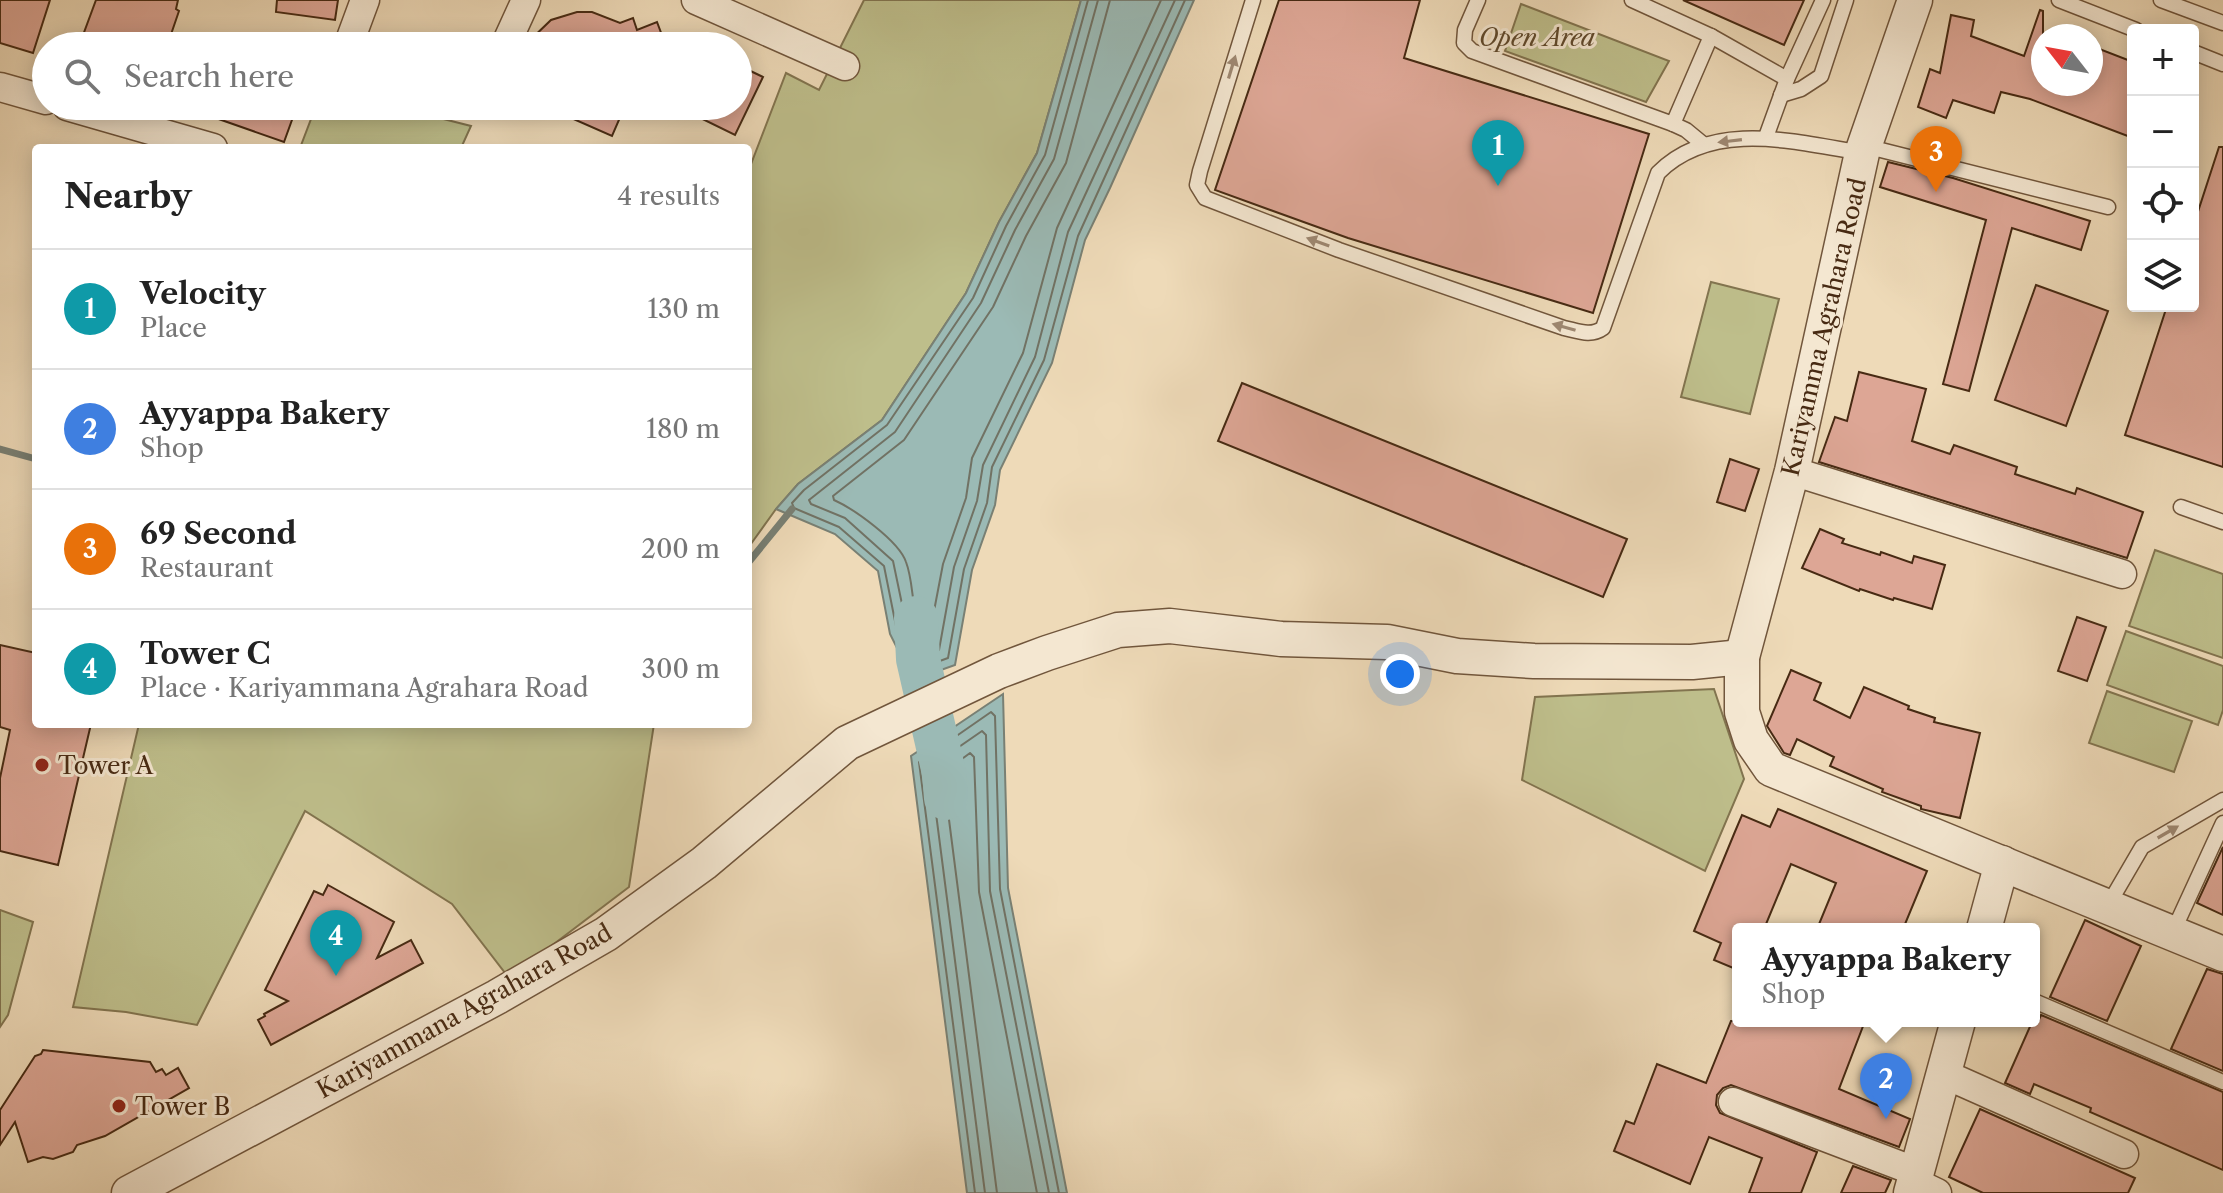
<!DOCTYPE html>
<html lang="en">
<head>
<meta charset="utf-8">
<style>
  :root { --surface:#fff; --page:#f2f2f2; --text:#222; --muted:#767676; --line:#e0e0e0; --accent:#8f2418 }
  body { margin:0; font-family:"Libre Caslon Text",serif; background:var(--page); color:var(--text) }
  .controls { position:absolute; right:24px; top:24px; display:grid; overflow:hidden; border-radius:8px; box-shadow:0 4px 20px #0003 }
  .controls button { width:72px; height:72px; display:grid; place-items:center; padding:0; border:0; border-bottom:2px solid var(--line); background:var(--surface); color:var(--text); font:40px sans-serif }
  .compass { position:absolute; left:2031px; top:24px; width:72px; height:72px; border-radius:50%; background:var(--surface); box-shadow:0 4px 20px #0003; rotate:301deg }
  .you { position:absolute; left:1400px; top:674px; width:28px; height:28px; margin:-20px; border:6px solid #fff; border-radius:50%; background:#1a73e8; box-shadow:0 0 0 12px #1a73e833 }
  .badge { display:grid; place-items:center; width:52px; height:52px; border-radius:50%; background:var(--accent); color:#fff; font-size:26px; font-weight:700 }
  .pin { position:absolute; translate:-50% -66px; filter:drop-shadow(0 2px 4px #0008) }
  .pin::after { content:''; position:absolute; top:42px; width:28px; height:24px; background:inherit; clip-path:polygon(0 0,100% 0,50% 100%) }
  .popup { position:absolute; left:1732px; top:923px; width:308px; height:104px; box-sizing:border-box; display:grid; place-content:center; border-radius:8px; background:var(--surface); filter:drop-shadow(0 2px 6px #0005); font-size:26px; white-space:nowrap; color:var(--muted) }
  .popup b { font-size:30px; color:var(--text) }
  .popup::after { content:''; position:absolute; left:50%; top:100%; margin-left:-16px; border:16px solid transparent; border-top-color:var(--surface) }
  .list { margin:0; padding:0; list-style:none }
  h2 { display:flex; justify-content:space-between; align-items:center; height:104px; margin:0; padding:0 32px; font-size:34px }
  h2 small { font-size:26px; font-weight:400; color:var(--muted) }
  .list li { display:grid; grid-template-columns:52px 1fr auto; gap:24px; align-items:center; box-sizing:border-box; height:120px; padding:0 32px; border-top:2px solid var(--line) }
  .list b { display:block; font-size:30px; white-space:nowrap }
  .list p { margin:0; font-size:26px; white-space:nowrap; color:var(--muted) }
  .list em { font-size:26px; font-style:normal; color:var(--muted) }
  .icon { flex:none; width:44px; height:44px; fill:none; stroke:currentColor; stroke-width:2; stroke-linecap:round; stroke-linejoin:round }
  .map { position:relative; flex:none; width:2223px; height:1193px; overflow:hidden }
  .search { position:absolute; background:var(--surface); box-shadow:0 4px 20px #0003; left:32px; top:32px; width:720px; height:88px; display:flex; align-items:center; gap:20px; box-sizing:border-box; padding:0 28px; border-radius:44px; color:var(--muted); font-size:30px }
  .panel { position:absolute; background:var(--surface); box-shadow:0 4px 20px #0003; left:32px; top:144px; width:720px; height:584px; border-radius:8px }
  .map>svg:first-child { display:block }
</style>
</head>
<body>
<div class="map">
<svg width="2223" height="1193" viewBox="0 0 2223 1193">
  <rect width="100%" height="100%" fill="#eedab8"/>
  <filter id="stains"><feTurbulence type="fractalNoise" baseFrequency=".0025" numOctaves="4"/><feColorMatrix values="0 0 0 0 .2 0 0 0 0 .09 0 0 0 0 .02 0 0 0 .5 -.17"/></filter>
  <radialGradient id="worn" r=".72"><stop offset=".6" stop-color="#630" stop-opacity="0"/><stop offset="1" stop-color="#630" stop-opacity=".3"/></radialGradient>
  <g fill="#bebe8b" stroke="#82744f" stroke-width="2">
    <path d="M864 0H1081L1037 153 999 222 966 293 882 420 798 484 776 509 748 548V172L786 73 819 90Z"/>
    <path d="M1521 4 1669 61 1646 102 1505 51Z"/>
    <path d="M316 106H392L471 126 461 148H300Z"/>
    <path d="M1711 282 1779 299 1750 414 1681 397Z"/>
    <path d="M2155 550 2223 574V658L2129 626Z"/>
    <path d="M2126 631 2223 666V710L2218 725 2107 685Z"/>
    <path d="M1714 689 1744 779 1705 871 1522 780 1535 697Z"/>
    <path d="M2107 691 2192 721 2174 772 2089 743Z"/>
    <path d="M139 724H654L629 887 509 978 452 904 305 811 197 1025 126 1012 73 1007Z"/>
    <path d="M0 910 33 922 8 1015 0 1027Z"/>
  </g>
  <g fill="#9bbab5" stroke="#798074" stroke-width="2">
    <path d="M1081 0H1194L1110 188 1085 240 1052 363 1000 470 995 505 972 570 955 665 913 680 890 634 878 571 835 534 776 509 798 484 882 420 966 293 999 222 1037 153Z"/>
    <path d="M1003 694 1008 888 1067 1193H967L911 756Z"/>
  </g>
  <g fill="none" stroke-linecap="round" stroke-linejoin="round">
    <g stroke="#717264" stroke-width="2">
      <path d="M1088 0 1045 155 1006 226 973 298 887 425 804 490 792 503 794 508 839 527 884 566 897 631 918 669 948 658 964 569 987 503 992 467 1044 360 1078 236 1185 0"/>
      <path d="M1098 0 1054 159 1015 230 981 303 895 432 809 500 811 504 845 518 893 561 907 628 923 657 939 650 954 567 977 501 983 465 1035 357 1068 232 1175 0"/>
      <path d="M1110 0 1066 163 1026 236 993 307 904 440 833 496 834 500C854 509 899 541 906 562 915 585 910 616 925 635L930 632 943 564 966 498 972 458 1023 353 1057 228 1161 0"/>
      <path d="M975 1193 919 762 991 712 995 716 1000 889 1059 1193"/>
      <path d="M985 1193 930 767 982 731 986 735 990 891 1049 1193"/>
      <path d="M997 1193 943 773 970 753 974 757 979 892 1037 1193"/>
    </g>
    <g stroke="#798074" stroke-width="7">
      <path d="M0 449 36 459"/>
      <path d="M748 563 792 509"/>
    </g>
    <path stroke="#9bbab5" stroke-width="44" d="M916 618 918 659 944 773 946 798"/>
  </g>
  <g fill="#dda695" stroke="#472a13" stroke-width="2">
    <path d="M0 0H50L33 53 0 43Z"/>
    <path d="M96 0H178L176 9 179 11 167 46H79Z"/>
    <path d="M277 0H338L335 20 276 12Z"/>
    <path d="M1279 0H1420L1404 58 1649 134 1593 313 1348 238 1215 190Z"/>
    <path d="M1683 0H1804L1784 45Z"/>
    <path d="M2040 10 2043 11V84H2091V49L2096 51 2097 48 2133 62V138L2030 99 2001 92 1994 113 1953 100 1946 118 1918 107 1930 69 1940 73 1951 15 1974 20 1971 36 2024 56Z"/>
    <path d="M577 12H592L620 23 633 18 637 30 657 22 666 46H524L551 20Z"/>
    <path d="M738 65 763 77 735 135 676 106H738Z"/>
    <path d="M190 106H297L284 142 190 109Z"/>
    <path d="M544 106H625L612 136Z"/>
    <path d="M2219 147H2223V467L2125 435 2167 306H2193V227Z"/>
    <path d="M1888 162 1953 178 2090 221 2081 250 2012 228 1969 391 1943 384 1986 220 1880 187Z"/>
    <path d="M2036 285 2108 311 2066 426 1995 400Z"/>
    <path d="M1859 372 1926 389 1912 441 1950 454 1954 445 2017 467 2015 474 2075 494 2077 488 2143 512 2127 558 1819 462 1835 417 1847 421Z"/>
    <path d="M1242 383 1627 539 1603 597 1218 441Z"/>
    <path d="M1730 459 1759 469 1745 511 1717 502Z"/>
    <path d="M1820 529 1844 539 1842 543 1880 555 1881 552 1912 563 1914 556 1945 565 1932 609 1894 598 1893 600 1860 589 1859 591 1802 568Z"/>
    <path d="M2077 617 2106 627 2087 681 2058 671Z"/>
    <path d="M0 645 36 653V724H91L58 865 0 851V778L10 730 0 727Z"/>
    <path d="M1791 670 1821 683 1814 700 1850 718 1864 687 1909 706 1908 709 1935 718 1934 722 1980 733 1960 818 1921 809V806L1882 792 1883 789 1830 766 1834 757 1797 739 1790 755 1784 753 1767 726Z"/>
    <path d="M1778 809 1927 871 1903 929H1817L1836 883 1791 864 1764 929H1738V970L1714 960 1721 943 1694 931 1734 834 1742 815 1770 827Z"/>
    <path d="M2223 847V915L2197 903Z"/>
    <path d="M328 885 394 922 377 958 411 940 423 963 271 1045 258 1020 265 1016 264 1014 288 1001 265 990 314 891 323 895Z"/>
    <path d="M2085 920 2141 946 2107 1021 2050 997Z"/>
    <path d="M2207 969 2223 974V1071L2171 1049Z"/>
    <path d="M2041 1015 2223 1092V1170L2090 1112 2091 1108 2034 1084 2030 1094 2005 1083 2032 1022 2037 1024Z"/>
    <path d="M1731 1021H1865L1839 1089 1910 1119 1899 1147 1731 1085 1723 1088 1717 1095 1716 1105 1720 1113 1817 1152 1801 1193H1749L1762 1158 1709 1137 1690 1184 1614 1151 1626 1121 1634 1124 1657 1064 1706 1083Z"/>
    <path d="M43 1050 150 1062 156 1072 162 1069 166 1075 178 1068 189 1088 105 1136 77 1145 73 1152 53 1159 43 1157 28 1162 15 1122 0 1145V1110L35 1056 41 1054Z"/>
    <path d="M1980 1109 2135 1178 2128 1193H1983L1949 1177Z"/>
    <path d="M1853 1166 1891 1180 1885 1193H1841Z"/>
  </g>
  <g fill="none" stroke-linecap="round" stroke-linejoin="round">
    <defs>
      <g id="service">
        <path d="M1253 0 1200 171 1197 185 1205 198 1339 250 1564 328C1578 331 1591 337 1603 328L1658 173C1712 119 1795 142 1862 153"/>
        <path d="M1478 0 1465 30 1464 43 1472 51 1673 124 1686 130 1703 144"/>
        <path d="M1632 0 1711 36 1787 79"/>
        <path d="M2059 0 2136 30"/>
        <path d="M2161 0 2223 23"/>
        <path d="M2193 52 2223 64"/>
        <path d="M1781 95 1801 89 1821 76 1846 0"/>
        <path d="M1673 124 1711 36"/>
        <path d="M1766 137 1787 79 1823 0"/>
        <path d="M1865 146 2108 207"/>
        <path d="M2181 507 2223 522"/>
        <path d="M2107 907 2142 847 2223 800"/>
        <path d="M2172 934 2223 823"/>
        <path d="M2034 1001 2223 1082"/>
      </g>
      <g id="minor">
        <path d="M696 0 845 66"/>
        <path d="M348 46 365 0"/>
        <path d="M505 46 526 0"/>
        <path d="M0 87 46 100"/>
        <path d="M67 106 213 148"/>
        <path d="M1792 471 2122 574"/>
        <path d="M1944 1074 2124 1154"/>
        <path d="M1733 1102 1917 1172"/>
        <path d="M1914 1182 1937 1193"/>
      </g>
      <g id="tertiary">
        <path d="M1915 0 1862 153 1792 471 1742 657V712L1751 740 1771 769 2223 954"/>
        <path d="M1984 929 2002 863"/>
        <path d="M129 1193 497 997 606 934 704 863 847 743 999 671 1047 653 1118 630 1170 626 1281 639 1387 642 1457 656 1534 661 1692 662 1742 657"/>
        <path d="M1911 1193 1958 1021"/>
      </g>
    </defs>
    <use href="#service" stroke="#71563c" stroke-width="17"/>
    <use href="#minor" stroke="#71563c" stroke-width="31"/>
    <use href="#tertiary" stroke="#71563c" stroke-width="37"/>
    <use href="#service" stroke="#f4e7d1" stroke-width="14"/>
    <use href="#minor" stroke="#f4e7d1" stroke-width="28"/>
    <use href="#tertiary" stroke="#f4e7d1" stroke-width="34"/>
  </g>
  <defs><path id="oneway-solid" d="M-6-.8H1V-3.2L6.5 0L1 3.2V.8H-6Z" transform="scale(2)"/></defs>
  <g fill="#9e8872">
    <use href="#oneway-solid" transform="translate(1232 67) rotate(-73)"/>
    <use href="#oneway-solid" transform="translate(1730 141) rotate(173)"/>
    <use href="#oneway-solid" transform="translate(1318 242) rotate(-160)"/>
    <use href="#oneway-solid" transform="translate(1564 327) rotate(-164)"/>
    <use href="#oneway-solid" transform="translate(2168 832) rotate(-30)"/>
  </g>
  <g fill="#8f2418" stroke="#f4e7d1" stroke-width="3">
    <circle cx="42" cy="765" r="8"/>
    <circle cx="119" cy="1106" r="8"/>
  </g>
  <g text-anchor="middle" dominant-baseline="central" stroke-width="6" stroke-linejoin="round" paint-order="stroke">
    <g font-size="24" font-style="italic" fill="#5f482b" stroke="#f4e7d1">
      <text x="1537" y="37">Open Area</text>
    </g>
    <g font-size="24" fill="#472a13" stroke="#f4e7d1">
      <text transform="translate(1824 327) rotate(-77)">Kariyamma Agrahara Road</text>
      <text transform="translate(464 1011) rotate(-29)">Kariyammana Agrahara Road</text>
    </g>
    <g font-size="24" fill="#472a13" stroke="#f4e7d1" text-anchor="start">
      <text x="58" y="765">Tower A</text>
      <text x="135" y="1106">Tower B</text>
    </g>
  </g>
  <rect width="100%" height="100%" filter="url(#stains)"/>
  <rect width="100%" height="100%" fill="url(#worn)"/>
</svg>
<div class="controls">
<button>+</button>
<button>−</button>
<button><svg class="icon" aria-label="locate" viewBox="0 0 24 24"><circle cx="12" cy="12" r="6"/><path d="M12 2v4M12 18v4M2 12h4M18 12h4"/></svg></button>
<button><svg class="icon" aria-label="layers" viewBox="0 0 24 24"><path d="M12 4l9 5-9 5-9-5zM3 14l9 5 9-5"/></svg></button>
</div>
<svg class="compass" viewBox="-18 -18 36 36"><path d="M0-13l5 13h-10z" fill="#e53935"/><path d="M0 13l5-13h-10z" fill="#767676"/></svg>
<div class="you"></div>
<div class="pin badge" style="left:1498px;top:186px;background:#0f9aa8">1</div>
<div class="pin badge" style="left:1886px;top:1119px;background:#3f7fe0">2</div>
<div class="popup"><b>Ayyappa Bakery</b>Shop</div>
<div class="pin badge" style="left:1936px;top:192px;background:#e8710a">3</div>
<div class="pin badge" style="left:336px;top:976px;background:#0f9aa8">4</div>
<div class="search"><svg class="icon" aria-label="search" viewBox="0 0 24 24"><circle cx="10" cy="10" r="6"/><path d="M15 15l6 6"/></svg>Search here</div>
<section class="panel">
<h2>Nearby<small>4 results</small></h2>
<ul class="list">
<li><span class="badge" style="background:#0f9aa8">1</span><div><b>Velocity</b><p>Place</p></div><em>130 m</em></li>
<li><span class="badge" style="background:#3f7fe0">2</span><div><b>Ayyappa Bakery</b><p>Shop</p></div><em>180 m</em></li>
<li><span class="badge" style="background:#e8710a">3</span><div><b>69 Second</b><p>Restaurant</p></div><em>200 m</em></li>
<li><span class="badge" style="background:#0f9aa8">4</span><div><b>Tower C</b><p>Place · Kariyammana Agrahara Road</p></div><em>300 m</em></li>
</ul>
</section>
</div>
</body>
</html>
